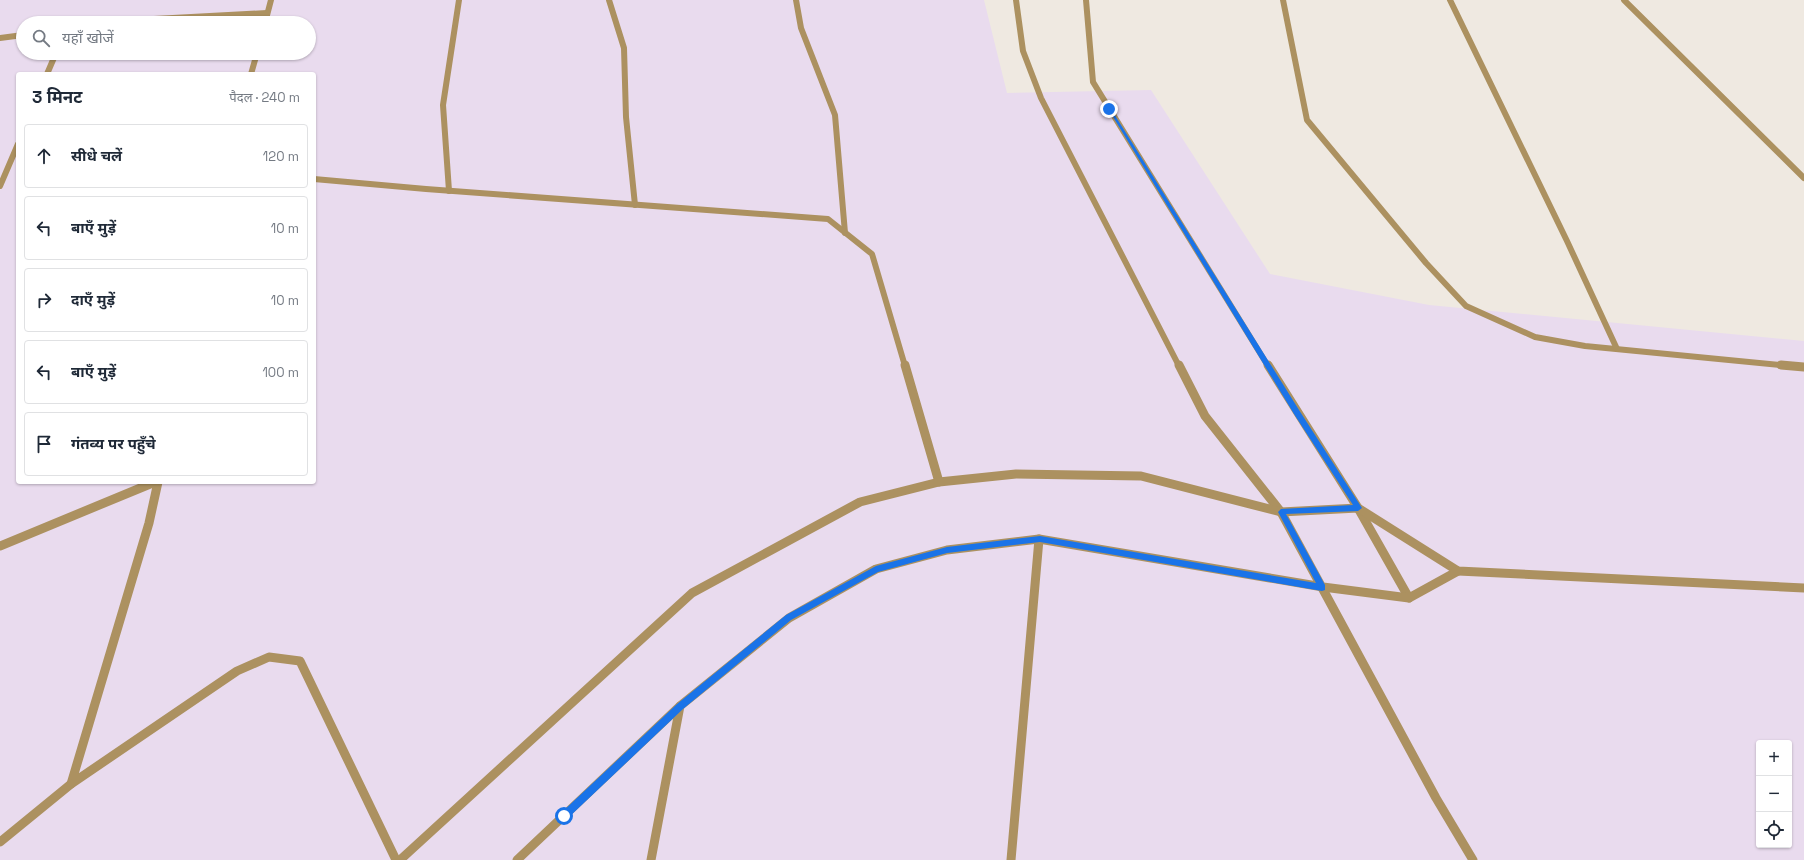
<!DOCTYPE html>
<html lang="hi">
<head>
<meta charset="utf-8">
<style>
  :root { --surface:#fff; --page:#f6f6f7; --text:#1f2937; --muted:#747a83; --line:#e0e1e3 }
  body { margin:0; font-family:"Space Grotesk","Noto Sans Devanagari",sans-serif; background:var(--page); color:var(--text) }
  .controls { position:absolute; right:12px; bottom:12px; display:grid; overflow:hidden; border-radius:4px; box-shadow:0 1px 3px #0004 }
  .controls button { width:36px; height:36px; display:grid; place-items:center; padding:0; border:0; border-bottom:1px solid var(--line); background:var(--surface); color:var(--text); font:20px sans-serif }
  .stop { position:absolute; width:12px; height:12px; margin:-9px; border:3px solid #1a73e8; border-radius:50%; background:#fff }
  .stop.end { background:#1a73e8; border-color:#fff; box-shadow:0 1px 4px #0008 }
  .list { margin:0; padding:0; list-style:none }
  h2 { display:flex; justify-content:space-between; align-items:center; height:52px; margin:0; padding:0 16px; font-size:17px }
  h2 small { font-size:13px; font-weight:400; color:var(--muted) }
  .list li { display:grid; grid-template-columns:26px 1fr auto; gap:12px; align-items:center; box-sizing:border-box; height:64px; margin:0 8px 8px; padding:0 8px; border:1px solid var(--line); border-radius:4px }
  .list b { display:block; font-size:15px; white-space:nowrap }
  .list em { font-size:13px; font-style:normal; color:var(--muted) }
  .icon { flex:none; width:22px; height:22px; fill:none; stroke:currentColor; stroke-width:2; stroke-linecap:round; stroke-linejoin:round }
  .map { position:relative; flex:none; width:1804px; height:860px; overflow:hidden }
  .search { position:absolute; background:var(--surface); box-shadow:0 1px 3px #0004; left:16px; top:16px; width:300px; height:44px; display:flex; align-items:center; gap:10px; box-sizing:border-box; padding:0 14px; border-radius:22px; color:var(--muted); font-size:15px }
  .panel { position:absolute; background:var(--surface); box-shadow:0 1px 3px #0004; left:16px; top:72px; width:300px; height:412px; border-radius:4px }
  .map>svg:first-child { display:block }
</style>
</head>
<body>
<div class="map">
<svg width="1804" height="860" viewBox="0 0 1804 860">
  <rect width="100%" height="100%" fill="#efe9e1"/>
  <path fill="#e9dbee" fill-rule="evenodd" d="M0 0H984L1007 93 1151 90 1270 274 1429 305 1804 341V860H0ZM23 23H309V53H23ZM18 74H314V482H18ZM1759 743H1789V845H1759Z"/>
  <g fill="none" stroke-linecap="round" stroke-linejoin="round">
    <g stroke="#ac9160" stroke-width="6">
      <path d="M609 0 624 48 626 117 635 205"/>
      <path d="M796 0 801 28 835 115 845 233"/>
      <path d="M1016 0 1023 51 1041 98 1179 366"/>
      <path d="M1086 0 1093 82 1268 366"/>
      <path d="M1283 0 1307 120 1426 263 1466 306 1535 337 1585 346 1791 366"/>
      <path d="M1450 0 1567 241 1617 349"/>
      <path d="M1624 0 1804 178"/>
      <path d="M123 23 154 19 267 13"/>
      <path d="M265 23 271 0"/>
      <path d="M0 38 23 35"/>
      <path d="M47 74 56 53"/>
      <path d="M251 74 257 53"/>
      <path d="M314 179 426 189 828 219 872 254 905 366"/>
      <path d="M0 186 18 144"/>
      <path d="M449 191 443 105 459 0"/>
    </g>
    <g stroke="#ac9160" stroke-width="9">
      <path d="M905 365 939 482"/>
      <path d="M1179 365 1205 416 1281 512 1436 798 1473 860"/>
      <path d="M1268 365 1358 508 1409 598"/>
      <path d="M1781 365 1804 367"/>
      <path d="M158 482 149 523 71 784 237 671 269 657 300 661 396 860"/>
      <path d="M0 546 155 482"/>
      <path d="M0 842 71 784"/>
      <path d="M400 860 692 593 860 502 939 482 1016 474 1141 476 1281 512 1358 508 1458 571 1804 588"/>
      <path d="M517 860 680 706 789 618 876 569 947 550 1039 539 1323 587 1409 598 1458 571"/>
      <path d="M651 860 680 706"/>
      <path d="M1011 860 1039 539"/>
    </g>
  </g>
  <path fill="#1a73e8" d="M1107 107 1111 109 1299 410 1362 508 1358 511 1286 514 1325 585V590L1322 591 1040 542 947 553 878 572 791 620 683 709 567 819H561V813L677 704 786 615 876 566 947 547 1040 536 1316 583 1278 512 1281 509 1353 505 1294 414Z"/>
</svg>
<div class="controls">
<button>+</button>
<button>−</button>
<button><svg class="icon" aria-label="locate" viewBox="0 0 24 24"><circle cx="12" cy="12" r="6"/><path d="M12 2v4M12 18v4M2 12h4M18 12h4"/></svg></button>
</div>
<div class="stop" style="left:564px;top:816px"></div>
<div class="stop end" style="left:1109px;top:109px"></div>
<div class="search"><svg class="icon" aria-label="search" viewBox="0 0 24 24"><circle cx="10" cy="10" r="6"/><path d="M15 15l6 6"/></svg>यहाँ खोजें</div>
<section class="panel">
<h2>3 मिनट<small>पैदल · 240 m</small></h2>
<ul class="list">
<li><svg class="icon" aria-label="ahead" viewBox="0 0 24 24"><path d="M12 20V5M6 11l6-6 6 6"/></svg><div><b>सीधे चलें</b></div><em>120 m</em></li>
<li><svg class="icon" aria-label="left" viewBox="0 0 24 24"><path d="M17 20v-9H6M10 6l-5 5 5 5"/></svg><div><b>बाएँ मुड़ें</b></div><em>10 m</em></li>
<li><svg class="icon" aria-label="right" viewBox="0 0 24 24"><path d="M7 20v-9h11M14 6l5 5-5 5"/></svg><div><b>दाएँ मुड़ें</b></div><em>10 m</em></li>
<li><svg class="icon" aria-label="left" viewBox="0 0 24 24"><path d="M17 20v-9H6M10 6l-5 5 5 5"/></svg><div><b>बाएँ मुड़ें</b></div><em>100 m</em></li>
<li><svg class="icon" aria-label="arrive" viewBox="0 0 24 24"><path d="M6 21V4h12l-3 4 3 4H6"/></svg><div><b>गंतव्य पर पहुँचे</b></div></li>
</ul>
</section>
</div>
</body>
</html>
